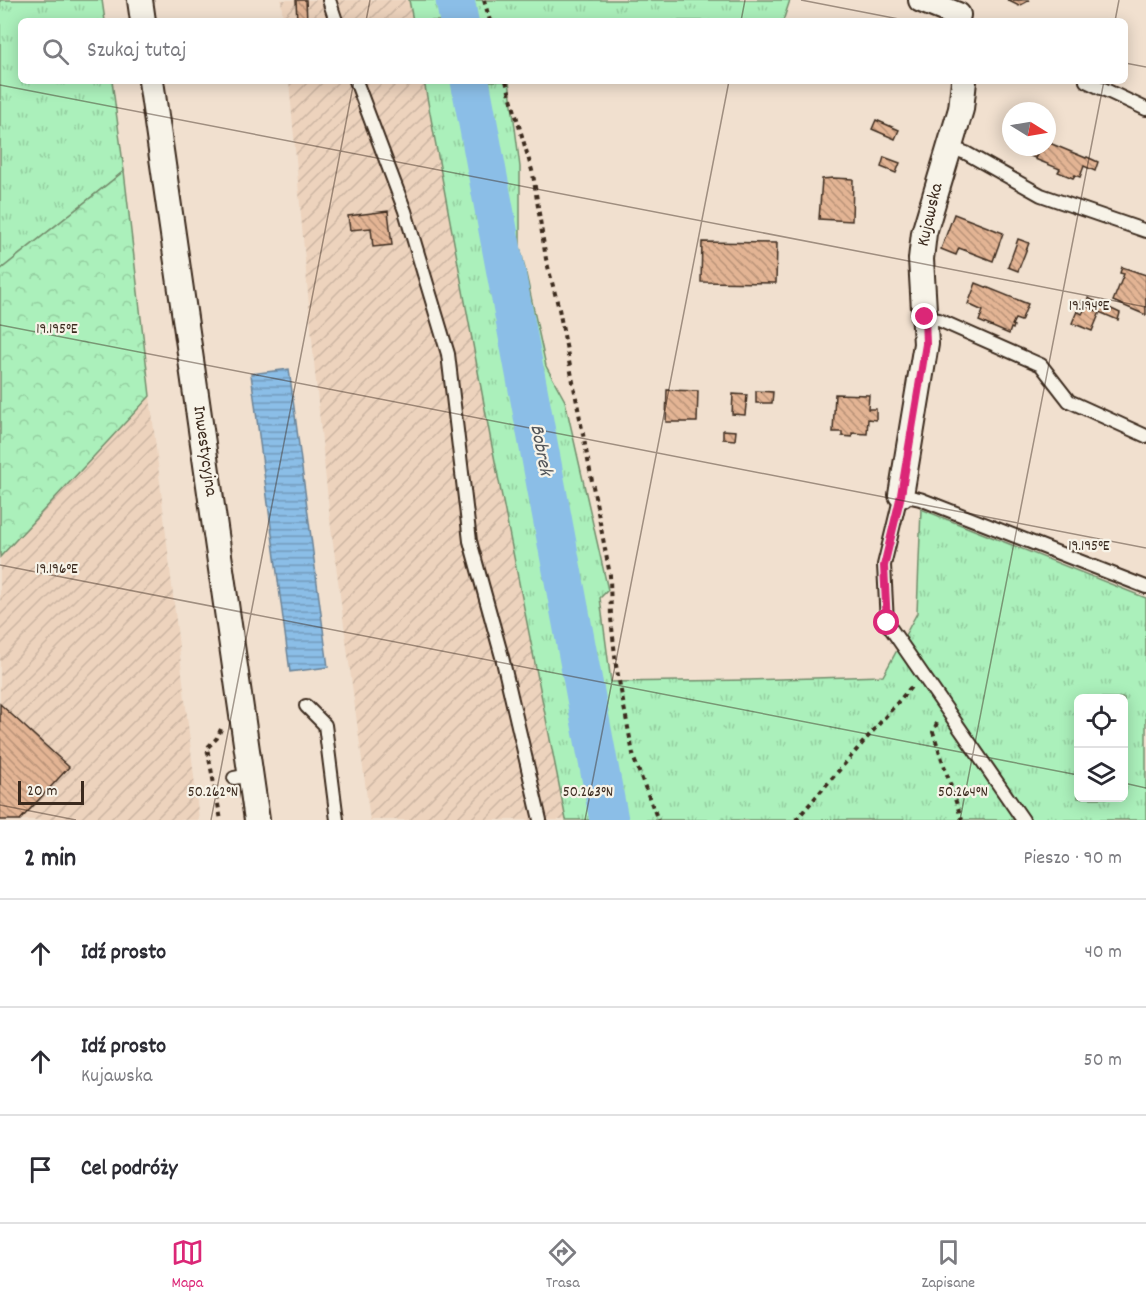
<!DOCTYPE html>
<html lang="pl">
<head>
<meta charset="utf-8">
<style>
  :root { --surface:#fff; --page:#f2f2f3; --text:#2b2b33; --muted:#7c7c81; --line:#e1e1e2; --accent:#db2777 }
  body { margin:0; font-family:Dekko,sans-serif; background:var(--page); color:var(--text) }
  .controls { position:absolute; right:18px; bottom:18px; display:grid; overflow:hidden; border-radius:9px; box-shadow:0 3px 15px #0003 }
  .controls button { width:54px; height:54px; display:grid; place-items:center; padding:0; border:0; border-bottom:2px solid var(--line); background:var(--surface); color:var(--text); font:30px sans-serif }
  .compass { position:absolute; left:1002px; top:102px; width:54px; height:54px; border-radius:50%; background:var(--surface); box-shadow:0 3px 15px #0003; rotate:101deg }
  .scale { position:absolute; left:18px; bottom:15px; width:66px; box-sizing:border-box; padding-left:6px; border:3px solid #3b2a1e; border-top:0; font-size:16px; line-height:21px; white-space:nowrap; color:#3b2a1e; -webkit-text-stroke:4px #f7f3e8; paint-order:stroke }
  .stop { position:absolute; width:18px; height:18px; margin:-14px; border:4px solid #db2777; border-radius:50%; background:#fff }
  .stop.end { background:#db2777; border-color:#fff; box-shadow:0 2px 6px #0008 }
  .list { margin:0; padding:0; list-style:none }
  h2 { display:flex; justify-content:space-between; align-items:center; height:78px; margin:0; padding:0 24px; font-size:26px }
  h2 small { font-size:20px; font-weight:400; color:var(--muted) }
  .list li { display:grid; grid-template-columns:39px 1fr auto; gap:18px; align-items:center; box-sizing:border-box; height:108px; padding:0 24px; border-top:2px solid var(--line) }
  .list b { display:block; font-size:22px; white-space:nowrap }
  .list p { margin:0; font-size:20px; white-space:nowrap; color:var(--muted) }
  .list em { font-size:20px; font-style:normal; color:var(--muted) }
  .icon { flex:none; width:33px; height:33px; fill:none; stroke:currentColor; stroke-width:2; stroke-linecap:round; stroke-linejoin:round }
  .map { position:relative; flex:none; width:1146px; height:820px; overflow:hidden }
  .search { position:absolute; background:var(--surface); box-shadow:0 3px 15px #0003; left:18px; right:18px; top:18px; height:66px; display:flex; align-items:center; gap:15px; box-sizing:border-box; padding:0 21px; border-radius:9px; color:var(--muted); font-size:22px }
  .sheet { height:402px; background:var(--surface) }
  nav { display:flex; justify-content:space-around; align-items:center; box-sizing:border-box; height:84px; border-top:2px solid var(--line); background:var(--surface); font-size:16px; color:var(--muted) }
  nav a { display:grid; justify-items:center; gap:3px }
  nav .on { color:var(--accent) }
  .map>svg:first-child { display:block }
</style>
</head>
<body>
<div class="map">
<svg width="1146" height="820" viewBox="0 0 1146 820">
  <defs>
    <pattern id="industrial-furrows" width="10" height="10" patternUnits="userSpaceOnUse" patternTransform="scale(1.5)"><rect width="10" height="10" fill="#edd3bd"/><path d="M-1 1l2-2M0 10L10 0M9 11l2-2" fill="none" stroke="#ccb5a2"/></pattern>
    <pattern id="grass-tufts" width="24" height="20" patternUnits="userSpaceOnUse" patternTransform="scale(1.5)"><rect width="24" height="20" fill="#abf0bb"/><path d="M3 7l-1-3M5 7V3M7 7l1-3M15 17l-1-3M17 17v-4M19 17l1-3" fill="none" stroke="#94cea0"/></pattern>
    <pattern id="forest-crowns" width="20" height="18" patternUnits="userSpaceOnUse" patternTransform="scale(1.5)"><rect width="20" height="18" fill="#abf0bb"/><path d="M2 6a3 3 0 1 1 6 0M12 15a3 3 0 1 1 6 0" fill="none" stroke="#94cea0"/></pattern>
    <pattern id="water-rules" width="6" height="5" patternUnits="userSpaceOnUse" patternTransform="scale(1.5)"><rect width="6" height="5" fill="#8bbee7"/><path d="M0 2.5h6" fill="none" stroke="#739bbb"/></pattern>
    <pattern id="building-back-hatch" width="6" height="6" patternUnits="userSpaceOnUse" patternTransform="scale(1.5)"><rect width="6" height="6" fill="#e3b494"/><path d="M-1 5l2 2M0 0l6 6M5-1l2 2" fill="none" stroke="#b99378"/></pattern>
  </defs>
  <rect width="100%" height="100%" fill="#f1e0cf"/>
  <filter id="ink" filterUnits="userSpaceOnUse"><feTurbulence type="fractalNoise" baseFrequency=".0167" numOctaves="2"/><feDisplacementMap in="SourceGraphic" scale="12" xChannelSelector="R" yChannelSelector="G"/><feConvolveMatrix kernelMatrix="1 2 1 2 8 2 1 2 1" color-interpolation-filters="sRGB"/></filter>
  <g filter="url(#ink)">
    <g fill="url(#industrial-furrows)">
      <path d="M281 0H409L413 21H283Z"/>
      <path d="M289 81H424L490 436 566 820H370L330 520 315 372Z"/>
      <path d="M150 396 199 820H0V557Z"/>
    </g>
    <g fill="url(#grass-tufts)" stroke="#738d6c" stroke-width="1.5" fill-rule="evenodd">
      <path d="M0 0H102L105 21H21V81H112L124 171 0 270Z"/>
      <path d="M409 0H790L783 21H413Z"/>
      <path d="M424 81H509L520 167V246L546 366 565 401 608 590 600 598 611 682 749 680 883 676 917 613 921 509 1146 598V820H566L490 436ZM1078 698H1124V798H1078Z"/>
    </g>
    <path fill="url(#forest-crowns)" stroke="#738d6c" stroke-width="1.5" d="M124 171 150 396 0 557V270Z"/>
    <path fill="url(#water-rules)" stroke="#6b8397" stroke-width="1.5" d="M289 369 328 667 290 672 251 374Z"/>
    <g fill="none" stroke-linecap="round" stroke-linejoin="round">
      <g stroke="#8bbee7" stroke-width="39">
        <path d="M455 0 459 21"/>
        <path d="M470 81 609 820"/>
      </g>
    </g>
    <g fill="url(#building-back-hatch)" stroke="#3b2a1e" stroke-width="1.5">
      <path d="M296 0H306L307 21H297Z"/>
      <path d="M1007 0H1030L1019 6Z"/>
      <path d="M876 120 899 130 895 139 872 129Z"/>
      <path d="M1047 142 1086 158 1087 157 1098 162 1095 171 1084 166 1080 177 1075 175 1073 178 1058 172 1060 169 1035 159 1040 147H1047Z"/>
      <path d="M1022 147H1040L1035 158 1021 152Z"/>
      <path d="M884 157 900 163 896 173 881 167Z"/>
      <path d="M833 178 853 179 852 221 819 219 822 179Z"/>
      <path d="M388 211 392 245 373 247 371 228 350 230 348 216Z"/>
      <path d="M954 214 1003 233 993 261 959 248 956 255 941 249Z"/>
      <path d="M1018 239 1029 243 1018 271 1008 267Z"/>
      <path d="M702 242 777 243 776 283 701 282Z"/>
      <path d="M1122 267 1146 275V315L1113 301 1124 274 1120 273Z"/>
      <path d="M976 283 1028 304 1021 321 1015 319 1012 325 1014 326 1013 329 1011 328 1009 334 979 321 983 311 968 304Z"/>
      <path d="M1088 298 1120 313 1118 320 1080 304 1082 301 1086 303Z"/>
      <path d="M1086 307 1100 312 1092 331 1072 323 1077 311 1082 314Z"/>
      <path d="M667 390 698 391 697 422H666Z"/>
      <path d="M756 391 773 392 772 403H756Z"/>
      <path d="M733 394 747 395 745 415 732 414Z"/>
      <path d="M835 394 869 395 868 409H876V420L868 419 867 434 852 433V437L842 436V432H833Z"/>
      <path d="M723 430 736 431 735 440 723 439Z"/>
      <path d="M0 704 69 767 20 820H0Z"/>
    </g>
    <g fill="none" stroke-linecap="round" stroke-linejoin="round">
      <defs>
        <g id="service">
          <path d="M329 0 336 21"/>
          <path d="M356 81 405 211 448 354 470 541 502 657 540 820"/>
          <path d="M1086 81 1146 109"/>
          <path d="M949 147 966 153 1041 195 1146 231"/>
          <path d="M925 317 939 320 1041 365 1069 401 1146 436"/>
          <path d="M306 706 325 725 337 820"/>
          <path d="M234 778 250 775"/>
          <path d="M1023 820 887 623 884 565 901 495 920 499 1146 587"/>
        </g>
        <g id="minor">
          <path d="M140 0 143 21"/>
          <path d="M921 0 958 15"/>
          <path d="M151 81 257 820"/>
          <path d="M901 495 926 344 921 259 924 233 961 109 964 81"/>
        </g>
      </defs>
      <use href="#service" stroke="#3b2a1e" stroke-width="16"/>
      <use href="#minor" stroke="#3b2a1e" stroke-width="28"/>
      <g stroke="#3b2a1e" stroke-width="4" stroke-dasharray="4.5 4.5" stroke-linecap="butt">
        <path d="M484 0 490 21"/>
        <path d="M506 81 533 174 546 259 559 309 610 575 611 618 616 665 634 759 658 820"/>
        <path d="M937 723 933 732 962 820"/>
        <path d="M221 729 217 738 207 748 221 820"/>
        <path d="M796 820 911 687"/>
      </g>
      <use href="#service" stroke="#f7f3e8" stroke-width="12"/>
      <use href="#minor" stroke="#f7f3e8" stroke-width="24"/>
    </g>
  </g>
  <g fill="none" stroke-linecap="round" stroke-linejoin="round" filter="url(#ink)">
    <path stroke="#db2777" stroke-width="8" d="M887 623 884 566 901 495 926 344 925 317"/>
  </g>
  <path fill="none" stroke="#3b2a1e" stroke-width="1.5" stroke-opacity="0.45" d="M801 0 909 21M366 21 370 0M741 21 745 0M1115 21 1119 0M1125 63 1146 67M0 85 1146 307M0 325 1146 548M0 565 1078 775M1124 783 1146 788M0 805 76 820M211 820 354 81M585 820 729 81M960 820 1104 81"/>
  <g text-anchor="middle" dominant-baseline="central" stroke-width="4.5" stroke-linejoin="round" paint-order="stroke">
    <g font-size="18" fill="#3b2a1e" stroke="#f7f3e8">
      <text transform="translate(931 215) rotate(-77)">Kujawska</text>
      <text transform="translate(204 451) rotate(82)">Inwestycyjna</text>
    </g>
    <g font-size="20" font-style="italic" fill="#53565a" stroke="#f7f3e8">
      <text transform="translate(540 450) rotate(79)">Bobrek</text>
    </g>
  </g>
  <g font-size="15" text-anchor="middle" fill="#3b2a1e" stroke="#f7f3e8" stroke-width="4.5" stroke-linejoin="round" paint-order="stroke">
    <text x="1089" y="310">19.194°E</text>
    <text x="57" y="333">19.195°E</text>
    <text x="1089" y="550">19.195°E</text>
    <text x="57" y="573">19.196°E</text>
    <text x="213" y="796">50.262°N</text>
    <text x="588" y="796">50.263°N</text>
    <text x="963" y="796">50.264°N</text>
  </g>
</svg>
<div class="controls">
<button><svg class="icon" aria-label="locate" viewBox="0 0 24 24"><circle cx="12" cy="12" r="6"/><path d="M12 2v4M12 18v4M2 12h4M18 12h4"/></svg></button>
<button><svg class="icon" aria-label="layers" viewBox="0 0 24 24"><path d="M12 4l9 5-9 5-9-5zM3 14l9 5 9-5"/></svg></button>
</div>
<svg class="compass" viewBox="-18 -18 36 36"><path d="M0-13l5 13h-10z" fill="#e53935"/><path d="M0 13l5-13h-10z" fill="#7c7c81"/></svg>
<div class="scale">20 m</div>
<div class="stop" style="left:887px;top:623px"></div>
<div class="stop end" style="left:925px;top:317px"></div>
<div class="search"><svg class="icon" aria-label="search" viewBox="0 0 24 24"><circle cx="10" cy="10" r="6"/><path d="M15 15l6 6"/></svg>Szukaj tutaj</div>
</div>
<section class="sheet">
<h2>2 min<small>Pieszo · 90 m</small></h2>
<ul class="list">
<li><svg class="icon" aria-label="ahead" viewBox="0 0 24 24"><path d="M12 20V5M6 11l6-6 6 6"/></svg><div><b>Idź prosto</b></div><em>40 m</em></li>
<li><svg class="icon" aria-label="ahead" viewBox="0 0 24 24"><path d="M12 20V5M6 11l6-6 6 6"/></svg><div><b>Idź prosto</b><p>Kujawska</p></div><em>50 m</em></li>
<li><svg class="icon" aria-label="arrive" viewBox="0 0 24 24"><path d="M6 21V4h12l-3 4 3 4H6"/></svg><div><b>Cel podróży</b></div></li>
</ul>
</section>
<nav>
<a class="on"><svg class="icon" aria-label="map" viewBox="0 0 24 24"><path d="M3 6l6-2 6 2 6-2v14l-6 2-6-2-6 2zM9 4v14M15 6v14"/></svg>Mapa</a>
<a><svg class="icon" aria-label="directions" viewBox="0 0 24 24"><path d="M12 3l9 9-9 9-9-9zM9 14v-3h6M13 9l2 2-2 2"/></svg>Trasa</a>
<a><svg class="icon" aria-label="saved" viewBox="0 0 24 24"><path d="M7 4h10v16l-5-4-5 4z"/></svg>Zapisane</a>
</nav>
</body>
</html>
